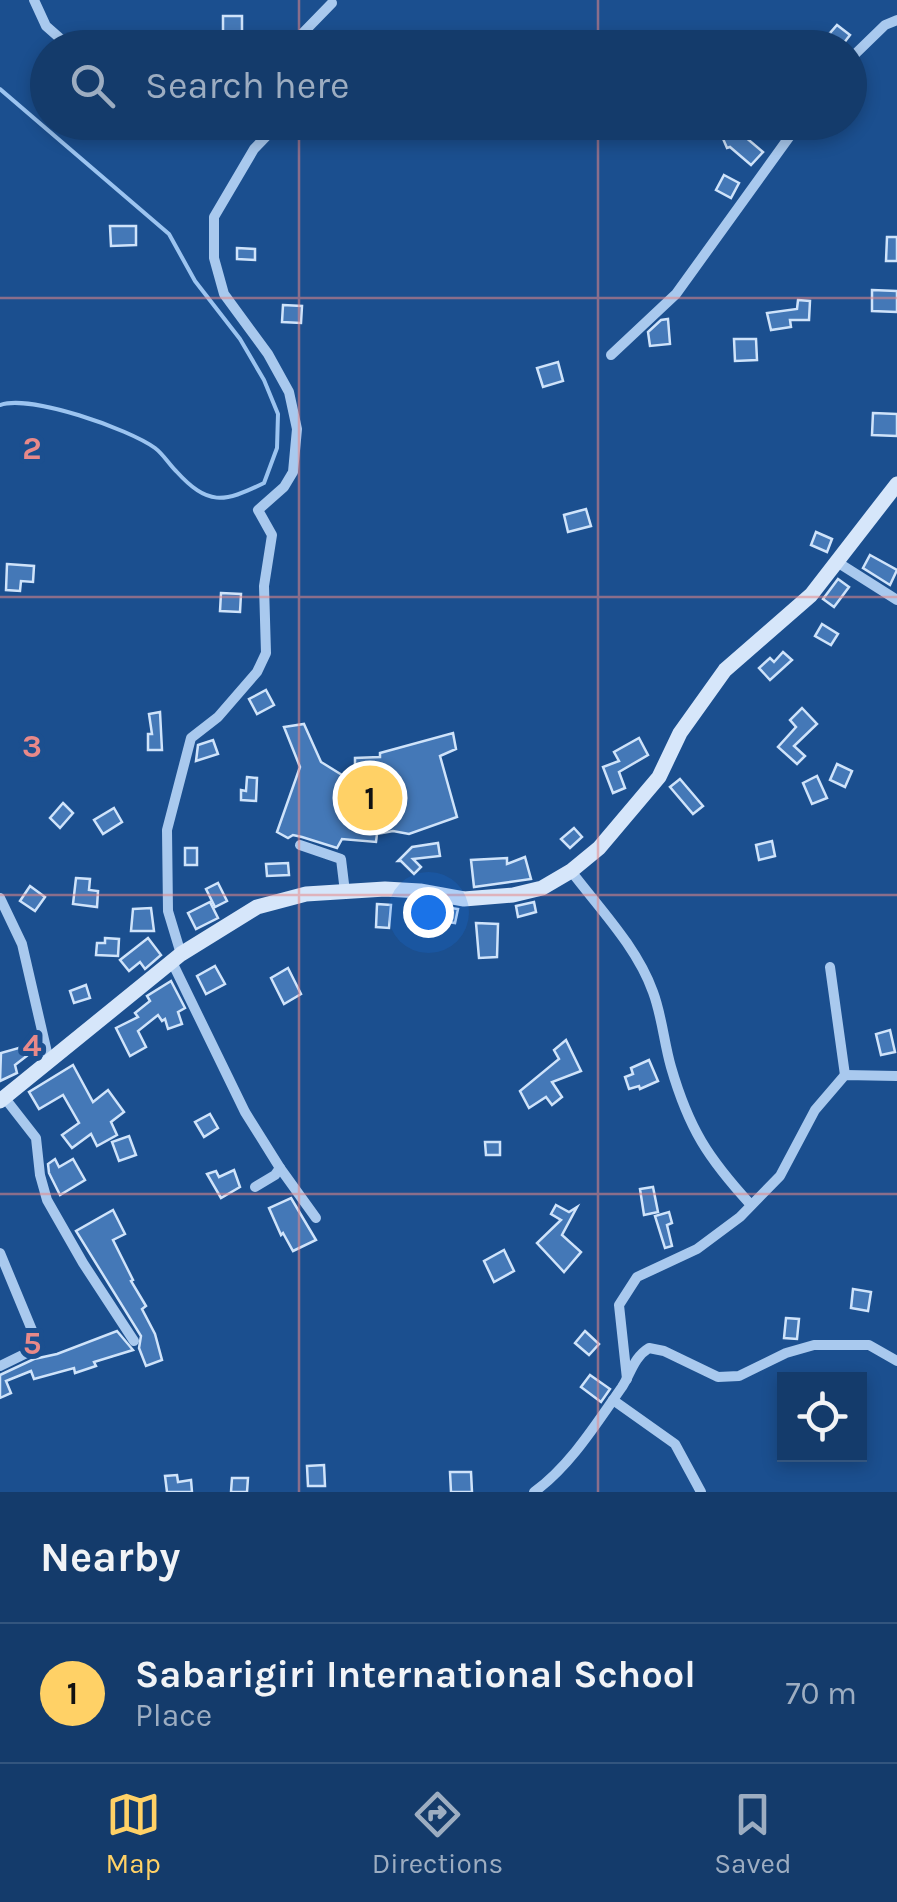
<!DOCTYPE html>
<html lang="en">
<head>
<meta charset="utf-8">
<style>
  :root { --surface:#143b6b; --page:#1d4271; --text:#f1f3f6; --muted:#9dadc1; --line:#33557e; --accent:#ffd166 }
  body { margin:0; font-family:Karla,sans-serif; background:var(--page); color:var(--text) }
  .controls { position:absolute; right:30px; bottom:30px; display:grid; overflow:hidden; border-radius:0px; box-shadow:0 5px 15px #0003 }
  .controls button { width:90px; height:90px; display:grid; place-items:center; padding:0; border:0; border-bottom:2px solid var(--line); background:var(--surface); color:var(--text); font:50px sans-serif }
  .you { position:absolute; left:428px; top:912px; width:35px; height:35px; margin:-25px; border:8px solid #fff; border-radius:50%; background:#1a73e8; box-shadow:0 0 0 15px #1a73e833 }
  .badge { display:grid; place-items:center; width:65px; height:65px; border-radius:50%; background:var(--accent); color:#111; font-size:32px; font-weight:700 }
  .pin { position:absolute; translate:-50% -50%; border:5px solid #fff; box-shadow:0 2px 10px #0006 }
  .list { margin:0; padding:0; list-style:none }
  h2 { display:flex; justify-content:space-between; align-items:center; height:130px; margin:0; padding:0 40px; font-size:42px }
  h2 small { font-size:32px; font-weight:400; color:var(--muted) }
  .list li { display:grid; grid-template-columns:65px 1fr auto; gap:30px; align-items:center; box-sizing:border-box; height:140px; padding:0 40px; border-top:2px solid var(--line) }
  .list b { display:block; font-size:38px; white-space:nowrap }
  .list p { margin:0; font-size:32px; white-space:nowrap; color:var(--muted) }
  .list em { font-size:32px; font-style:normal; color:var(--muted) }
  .icon { flex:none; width:55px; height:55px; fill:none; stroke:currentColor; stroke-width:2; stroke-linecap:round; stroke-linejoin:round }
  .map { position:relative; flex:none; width:897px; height:1492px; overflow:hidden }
  .search { position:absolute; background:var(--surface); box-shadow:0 5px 15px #0003; left:30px; right:30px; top:30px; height:110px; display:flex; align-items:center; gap:25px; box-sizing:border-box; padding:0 35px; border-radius:55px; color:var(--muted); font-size:38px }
  .sheet { height:270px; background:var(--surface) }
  nav { display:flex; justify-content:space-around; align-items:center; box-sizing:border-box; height:140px; border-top:2px solid var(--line); background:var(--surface); font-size:28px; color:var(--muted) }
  nav a { display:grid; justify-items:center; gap:5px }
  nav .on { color:var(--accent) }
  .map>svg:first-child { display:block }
</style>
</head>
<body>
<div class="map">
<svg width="897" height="1492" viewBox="0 0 897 1492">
  <rect width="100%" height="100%" fill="#1b4f8f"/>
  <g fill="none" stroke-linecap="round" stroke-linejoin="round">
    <path stroke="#9cc4f0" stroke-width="4" d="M0 89 169 234 195 281 240 339 264 380 278 414 277 448 264 483C223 503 208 506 176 471 169 464 163 454 155 448 129 429 30 394 0 405"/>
  </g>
  <g fill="#4478b7" stroke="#cfe3fa" stroke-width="2.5">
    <path d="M223 16H242V35L223 34Z"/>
    <path d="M837 25 850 35 840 48H833L824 40Z"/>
    <path d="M702 122H738L744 136 763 152 751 165 730 147 727 148 721 134Z"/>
    <path d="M724 175 739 183 731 198 716 190Z"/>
    <path d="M110 226H136V245L111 246Z"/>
    <path d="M887 237H897V261H886Z"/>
    <path d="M237 248 255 249V260L237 259Z"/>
    <path d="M872 290 897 291V312L872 311Z"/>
    <path d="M798 300 810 301 809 320H790L791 327 771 330 767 313 797 309Z"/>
    <path d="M283 305 302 306 301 323 282 322Z"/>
    <path d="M668 319 670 344 650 346 648 332 661 320Z"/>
    <path d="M734 339H756L757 360 735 361Z"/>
    <path d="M558 362 563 381 543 387 537 368Z"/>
    <path d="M873 413 897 414V436L872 435Z"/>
    <path d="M586 509 591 526 568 532 564 515Z"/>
    <path d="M816 532 832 539 827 552 811 545Z"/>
    <path d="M870 555 897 570 890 585 863 568Z"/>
    <path d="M7 564 34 566 33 582 21 581 20 591 6 590Z"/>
    <path d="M838 579 849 587 834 607 823 599Z"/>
    <path d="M221 593 241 594 240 612 220 611Z"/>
    <path d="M822 624 838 634 831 645 815 636Z"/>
    <path d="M783 652 792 660 770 680 759 668 770 658 774 662Z"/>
    <path d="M266 690 274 705 257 714 249 699Z"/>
    <path d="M802 708 817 724 794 746 805 756 797 764 778 747 796 727 790 720Z"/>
    <path d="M160 712 162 750H148V734H152L149 714Z"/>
    <path d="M304 724 321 762 355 783V758L380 757V753L453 733 456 749 440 756 457 817 409 834 393 831 377 834 376 842 342 839 337 848 302 837 293 835 288 838 277 832 300 767 284 727Z"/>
    <path d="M639 738 648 755 619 772 625 788 613 793 603 767 619 761 614 752Z"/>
    <path d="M213 740 218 754 196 761 198 745Z"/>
    <path d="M837 764 852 771 845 787 830 780Z"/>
    <path d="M817 776 827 798 812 804 803 783Z"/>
    <path d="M247 777 257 778 256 801 241 800V790L246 791Z"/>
    <path d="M680 779 703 806 693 814 670 787Z"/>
    <path d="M63 803 73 813 60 828 50 818Z"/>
    <path d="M114 808 122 822 103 834 94 820Z"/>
    <path d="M574 828 582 837 570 848 561 839Z"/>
    <path d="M772 841 775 856 759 860 756 845Z"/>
    <path d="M438 843 440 856 413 859 421 867 414 874 401 861H398L412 847Z"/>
    <rect x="185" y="848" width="12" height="17"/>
    <path d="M525 857 531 879 474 887 471 860 507 858V864Z"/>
    <path d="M288 863 289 875 267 876 266 864Z"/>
    <path d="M76 878 90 879 89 890 98 891 97 907 73 904Z"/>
    <path d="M218 883 227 901 215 907 206 889Z"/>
    <path d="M30 886 45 897 35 911 20 901Z"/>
    <path d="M210 902 218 918 196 929 188 913Z"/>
    <path d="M534 902 536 912 518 917 516 906Z"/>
    <path d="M377 904 391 905 389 928 376 927Z"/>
    <path d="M444 907 458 909 455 923 441 921Z"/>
    <path d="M151 908 154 931H131L133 909Z"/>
    <path d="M476 923 498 924 497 957 479 958Z"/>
    <path d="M105 938 119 939 118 956 96 955 97 943H105Z"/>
    <path d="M148 938 161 955 145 969 140 962 129 971 120 960Z"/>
    <path d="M215 966 225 984 206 994 197 976Z"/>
    <path d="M288 968 301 994 284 1004 271 978Z"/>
    <path d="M171 981 185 1008 178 1012 182 1024 168 1029 165 1019 162 1021 158 1015 138 1031 146 1047 130 1056 116 1028 138 1017 135 1013 150 1001 147 996Z"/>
    <path d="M86 985 90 998 74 1003 70 991Z"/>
    <path d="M890 1030 895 1052 881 1055 876 1034Z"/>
    <path d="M30 1038 37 1048 15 1065 17 1073 0 1081 1 1053 19 1048Z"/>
    <path d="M566 1040 581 1071 552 1082 562 1097 552 1105 546 1097 529 1108 520 1091 559 1059 554 1050Z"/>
    <path d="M649 1060 658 1081 640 1089 639 1086 629 1089 625 1077 633 1074 631 1068Z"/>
    <path d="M73 1065 93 1102 108 1090 124 1112 111 1122 117 1135 97 1146 91 1134 72 1148 62 1135 79 1123 63 1095 39 1109 29 1092Z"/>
    <path d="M210 1114 218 1128 204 1137 195 1122Z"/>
    <path d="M129 1136 136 1155 119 1161 112 1142Z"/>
    <path d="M485 1142H500V1155H486Z"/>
    <path d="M55 1159 59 1167 73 1159 85 1180 60 1195 49 1173 48 1164Z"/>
    <path d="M234 1170 240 1187 221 1198 207 1174 216 1171 219 1177Z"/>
    <path d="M653 1187 658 1212 644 1215 640 1189Z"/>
    <path d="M291 1198 316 1240 293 1251 283 1233 281 1235 269 1208Z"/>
    <path d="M556 1205 569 1212 577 1207 562 1235 581 1252 564 1272 537 1243 561 1220 551 1214Z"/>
    <path d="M113 1210 125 1234 113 1240 133 1280 131 1281 146 1306 142 1309 155 1334 162 1360 146 1366 139 1348 141 1336 76 1231Z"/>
    <path d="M669 1212 672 1223 667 1225 672 1246 665 1248 655 1216Z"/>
    <path d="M504 1250 514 1271 494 1282 484 1261Z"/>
    <path d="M853 1289 871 1292 868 1311 851 1308Z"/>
    <path d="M786 1318 799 1319 797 1339 784 1338Z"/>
    <path d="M117 1331 133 1350 94 1362 96 1366 75 1373 74 1368 34 1379 31 1371 6 1381 11 1393 0 1398V1375L34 1359 57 1354Z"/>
    <path d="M585 1331 599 1344 589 1355 575 1343Z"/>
    <path d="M590 1375 610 1389 601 1402 581 1387Z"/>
    <path d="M324 1465 325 1486H308L307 1466Z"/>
    <path d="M450 1472H471L472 1492H451Z"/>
    <path d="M177 1475 178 1482 191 1480 192 1492H167L165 1476Z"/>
    <path d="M232 1478H248L247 1492H231Z"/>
  </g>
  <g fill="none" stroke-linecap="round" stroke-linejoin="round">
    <g stroke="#a9c9ee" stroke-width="10">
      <path d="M34 0 46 26 71 48"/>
      <path d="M281 48 297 39 332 3"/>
      <path d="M850 59 885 25 897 20"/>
      <path d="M611 355 676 294 800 122"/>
      <path d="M837 562 897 600"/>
      <path d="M300 845 341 859 345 892"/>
      <path d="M571 871C599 908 637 947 653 992 662 1016 664 1043 671 1067 689 1129 708 1158 751 1205"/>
      <path d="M0 898 22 944 49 1061"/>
      <path d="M181 954 168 911 167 830 191 738 218 717 257 672 266 653 264 586 272 535 258 510 284 487 293 472 297 429 289 392 268 354 224 294 214 258V217L254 149 280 122"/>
      <path d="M172 962 245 1112 280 1168 275 1175 255 1187"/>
      <path d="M830 967 845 1075"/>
      <path d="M4 1097 36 1138 40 1175 47 1200 83 1263 134 1341"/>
      <path d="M280 1168 316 1218"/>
      <path d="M0 1253 39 1347 0 1366"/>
      <path d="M627 1379 619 1305 637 1277 697 1249 740 1217 780 1176 815 1110 845 1075 897 1076"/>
      <path d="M613 1400 675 1444 701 1492"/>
      <path d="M534 1492C570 1466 596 1424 622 1387 631 1373 634 1357 649 1348L664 1351 718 1377 739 1376 786 1353 814 1345H869L897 1361"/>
    </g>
    <path stroke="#d6e6fa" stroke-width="15" d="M0 1101 181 954 257 907 306 894 385 889 420 891 464 899 513 895 542 888 571 871 599 848 659 777 680 733 725 670 811 595 897 484"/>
  </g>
  <path fill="none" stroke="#e88989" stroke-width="2.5" stroke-opacity="0.55" d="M299 0V48M598 0V48M299 122V1492M598 122V1492M0 298H897M0 597H897M0 895H897M0 1194H897"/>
  <g font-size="32" text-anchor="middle" font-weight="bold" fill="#e88989" stroke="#1b4f8f" stroke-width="10" stroke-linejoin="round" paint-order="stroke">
    <text x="32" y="459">2</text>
    <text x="32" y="757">3</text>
    <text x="32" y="1056">4</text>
    <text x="32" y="1354">5</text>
  </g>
</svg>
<div class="controls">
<button><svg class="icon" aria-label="locate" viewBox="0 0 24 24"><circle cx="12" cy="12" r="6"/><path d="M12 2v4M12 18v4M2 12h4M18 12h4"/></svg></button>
</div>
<div class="you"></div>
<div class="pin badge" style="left:370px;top:798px">1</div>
<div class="search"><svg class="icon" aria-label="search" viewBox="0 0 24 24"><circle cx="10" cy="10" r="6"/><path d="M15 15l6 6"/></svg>Search here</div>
</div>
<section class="sheet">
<h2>Nearby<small></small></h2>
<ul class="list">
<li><span class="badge">1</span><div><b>Sabarigiri International School</b><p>Place</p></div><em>70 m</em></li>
</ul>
</section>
<nav>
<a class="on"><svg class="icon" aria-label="map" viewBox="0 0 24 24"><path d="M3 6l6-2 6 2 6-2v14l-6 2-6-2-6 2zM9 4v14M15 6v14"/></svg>Map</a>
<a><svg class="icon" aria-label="directions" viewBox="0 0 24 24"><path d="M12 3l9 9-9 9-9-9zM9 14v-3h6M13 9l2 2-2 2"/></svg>Directions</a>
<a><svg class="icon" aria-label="saved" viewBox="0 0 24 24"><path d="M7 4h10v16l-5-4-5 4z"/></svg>Saved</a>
</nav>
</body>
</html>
